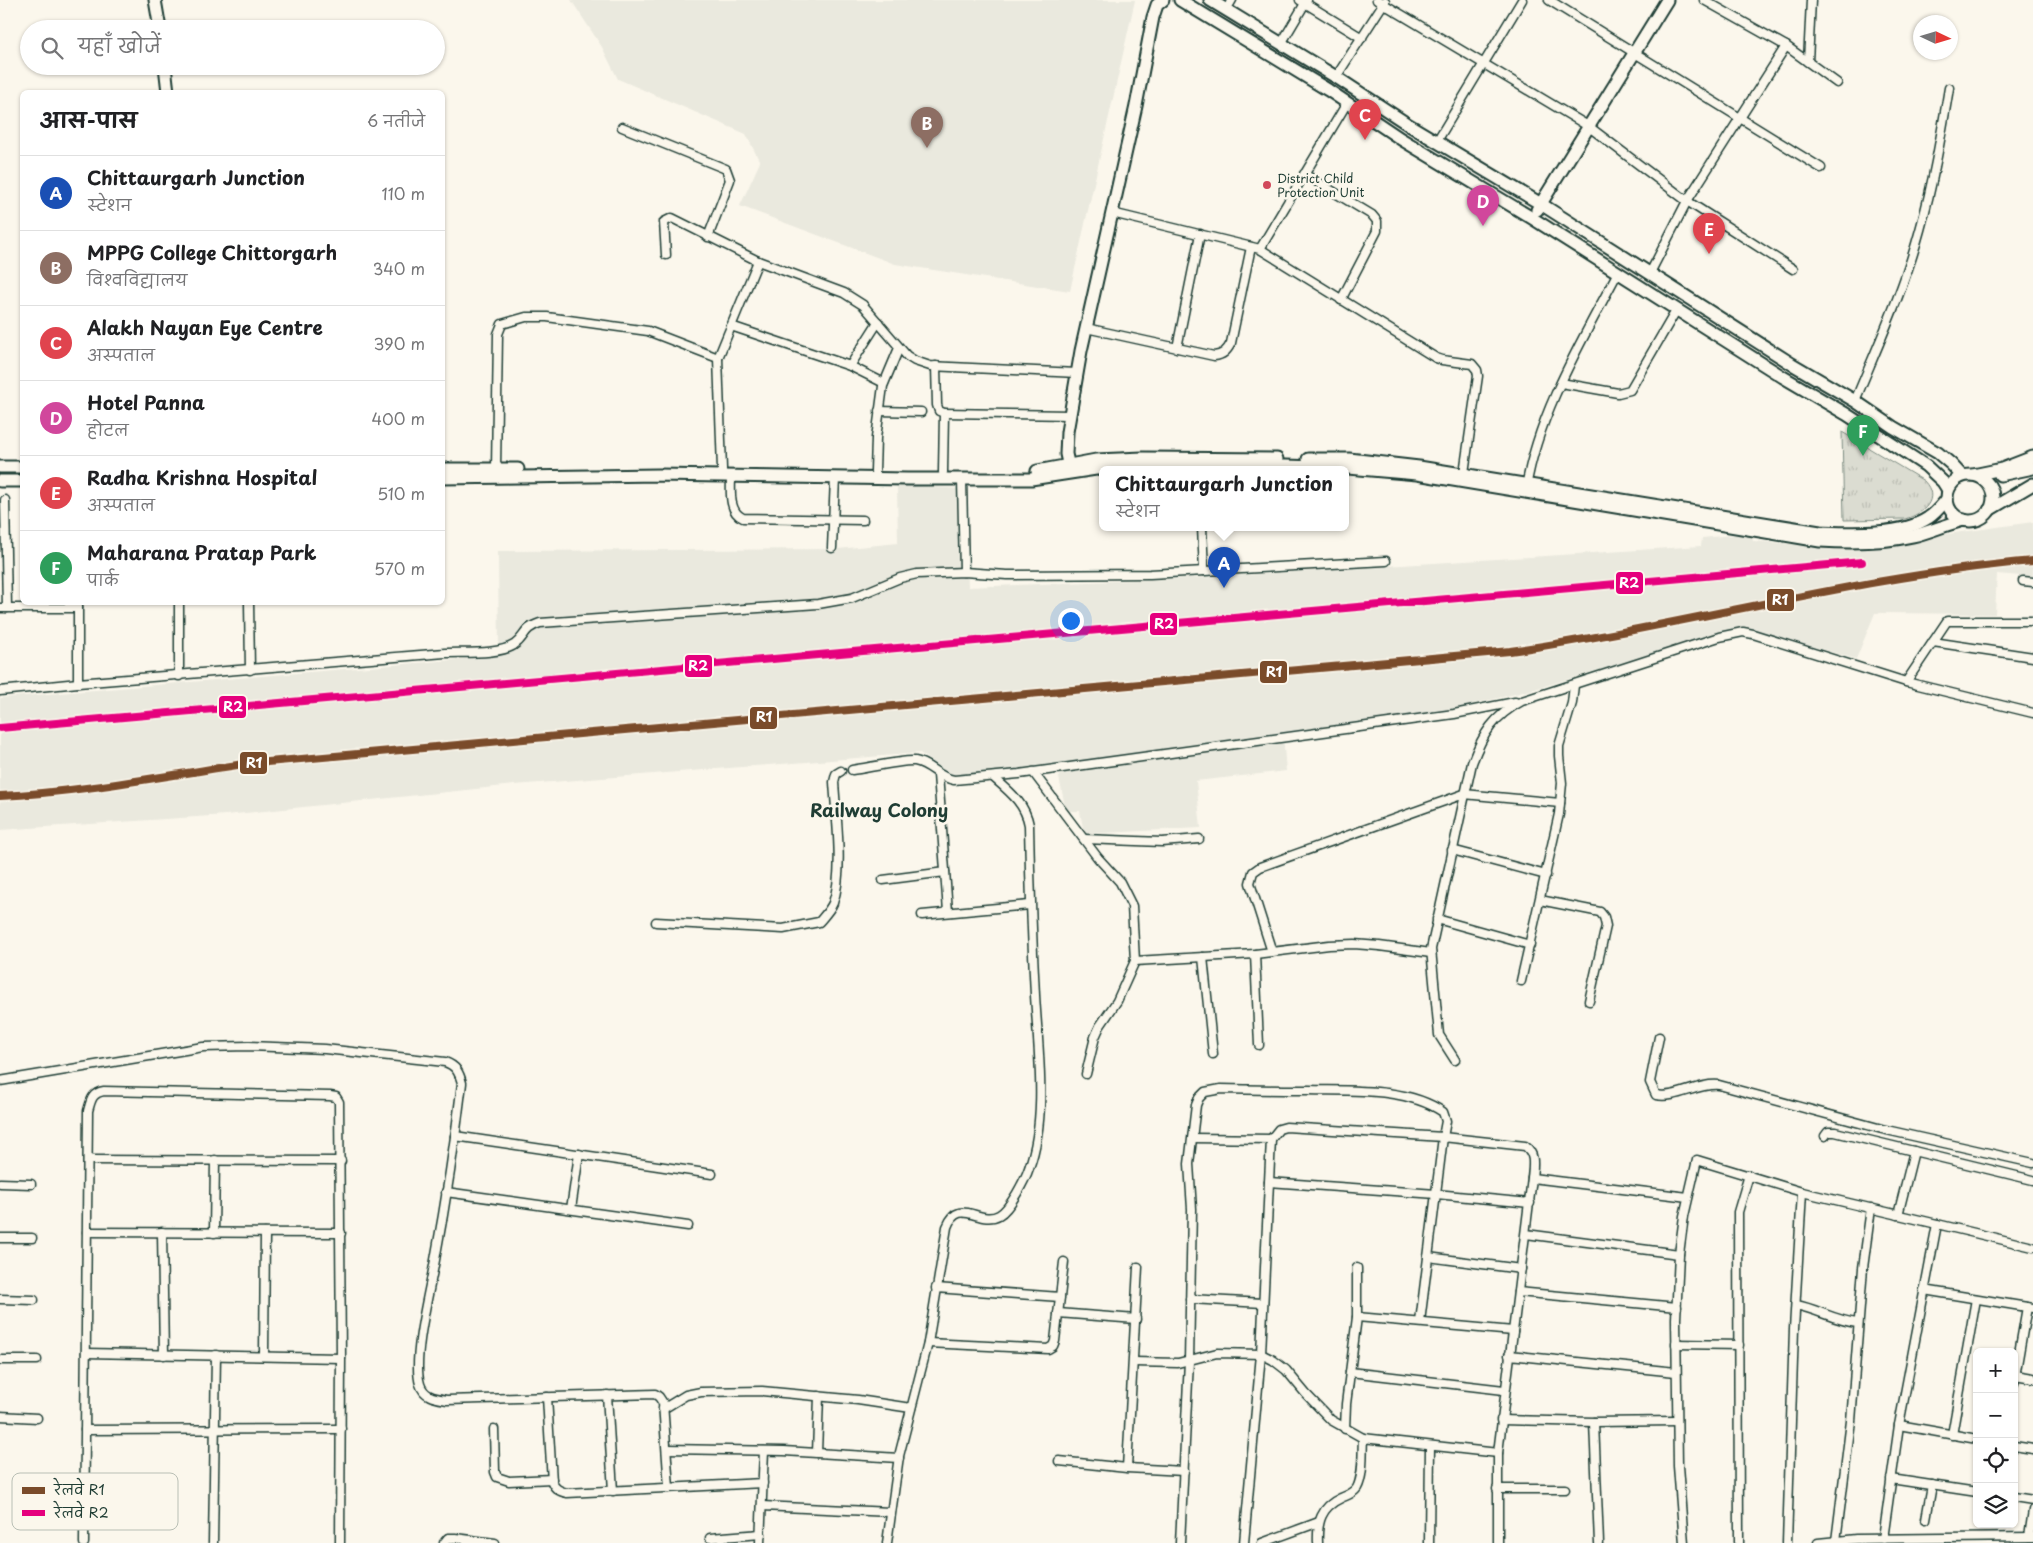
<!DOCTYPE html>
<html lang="hi">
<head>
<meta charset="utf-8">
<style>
  :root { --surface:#fff; --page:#f2f2f2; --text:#202124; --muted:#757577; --line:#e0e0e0; --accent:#d1495b }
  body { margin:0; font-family:"Playpen Sans","Playpen Sans Deva",sans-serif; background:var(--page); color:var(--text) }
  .controls { position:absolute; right:15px; bottom:15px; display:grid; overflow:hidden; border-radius:8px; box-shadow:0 1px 4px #0004 }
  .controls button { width:45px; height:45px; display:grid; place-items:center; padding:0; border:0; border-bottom:1px solid var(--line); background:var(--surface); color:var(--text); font:25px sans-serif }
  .compass { position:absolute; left:1913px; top:15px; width:45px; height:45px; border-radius:50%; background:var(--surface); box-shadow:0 1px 4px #0004; rotate:94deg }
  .you { position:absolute; left:1070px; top:620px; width:18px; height:18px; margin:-12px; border:4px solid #fff; border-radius:50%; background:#1a73e8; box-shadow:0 0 0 8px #1a73e833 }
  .badge { display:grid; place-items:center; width:32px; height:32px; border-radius:50%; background:var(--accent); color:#fff; font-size:16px; font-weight:700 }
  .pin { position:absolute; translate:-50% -41px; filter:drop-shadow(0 1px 2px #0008) }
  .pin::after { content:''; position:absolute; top:26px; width:18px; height:15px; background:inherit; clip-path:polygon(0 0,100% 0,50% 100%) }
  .popup { position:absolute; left:1099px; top:466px; width:250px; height:65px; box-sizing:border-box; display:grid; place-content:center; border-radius:8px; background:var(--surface); filter:drop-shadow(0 1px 4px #0005); font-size:16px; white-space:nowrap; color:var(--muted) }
  .popup b { font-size:19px; color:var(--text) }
  .popup::after { content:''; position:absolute; left:50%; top:100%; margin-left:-10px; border:10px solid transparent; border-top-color:var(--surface) }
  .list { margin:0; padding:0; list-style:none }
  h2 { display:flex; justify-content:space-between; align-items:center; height:65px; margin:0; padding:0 20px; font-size:21px }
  h2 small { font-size:16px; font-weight:400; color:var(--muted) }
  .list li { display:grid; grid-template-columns:32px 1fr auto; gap:15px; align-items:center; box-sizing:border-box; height:75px; padding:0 20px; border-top:1px solid var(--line) }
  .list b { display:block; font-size:19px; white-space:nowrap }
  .list p { margin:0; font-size:16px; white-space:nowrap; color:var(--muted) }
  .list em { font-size:16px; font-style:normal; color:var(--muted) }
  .icon { flex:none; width:28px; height:28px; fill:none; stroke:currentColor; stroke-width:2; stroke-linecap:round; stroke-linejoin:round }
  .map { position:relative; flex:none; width:2033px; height:1543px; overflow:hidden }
  .search { position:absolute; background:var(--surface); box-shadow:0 1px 4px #0004; left:20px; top:20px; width:425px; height:55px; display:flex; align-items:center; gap:12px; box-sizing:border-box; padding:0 18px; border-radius:28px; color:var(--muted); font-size:19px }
  .panel { position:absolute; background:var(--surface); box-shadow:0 1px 4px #0004; left:20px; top:90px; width:425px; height:515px; border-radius:8px }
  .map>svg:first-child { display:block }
</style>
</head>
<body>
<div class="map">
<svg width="2033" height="1543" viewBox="0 0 2033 1543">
  <defs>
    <pattern id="grass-tufts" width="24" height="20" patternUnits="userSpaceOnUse" patternTransform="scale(1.25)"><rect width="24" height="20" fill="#dbdcd1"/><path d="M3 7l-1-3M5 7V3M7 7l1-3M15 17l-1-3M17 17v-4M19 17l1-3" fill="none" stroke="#bcbeb4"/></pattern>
  </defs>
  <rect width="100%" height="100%" fill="#fbf7ec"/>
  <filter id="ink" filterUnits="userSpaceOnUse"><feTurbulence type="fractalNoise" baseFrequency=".02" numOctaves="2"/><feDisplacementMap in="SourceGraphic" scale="10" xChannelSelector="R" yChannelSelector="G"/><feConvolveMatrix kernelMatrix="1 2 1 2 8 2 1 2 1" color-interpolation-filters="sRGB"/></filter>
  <g filter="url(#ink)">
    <g fill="#eae9de">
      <path d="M571 0H1135L1070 291 895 264 740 206 760 162 746 134 618 79 602 47Z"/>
      <path d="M897 485 964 489 968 587 1213 577 1701 546 1702 538 1752 533 1753 541 1824 546 1926 537 2033 522V577L1997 574 1995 614 1875 613 1856 659 1746 628 1714 633 1706 638 1535 689 1458 708 1283 735 1286 771 1196 781 1201 828 1084 834 1080 811H1066L1056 763 954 778 920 753 514 785 226 815 0 830V698L499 656 498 551 838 549 898 543Z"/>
    </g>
    <path fill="url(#grass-tufts)" stroke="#7d8c82" d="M1842 432 1924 481C1941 499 1923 514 1905 519L1844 520Z"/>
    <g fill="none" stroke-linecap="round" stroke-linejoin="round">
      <defs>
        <g id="street">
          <path d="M1300 0 1362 38"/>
          <path d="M1377 0 1588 126 1687 201 1793 269"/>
          <path d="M1549 0 1821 168"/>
          <path d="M1704 0 1786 46 1837 83"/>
          <path d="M1226 10 1232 0"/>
          <path d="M1281 44 1307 0"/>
          <path d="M1808 62 1811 0"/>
          <path d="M1336 77 1385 1"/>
          <path d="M622 127 726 169 730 180 708 237"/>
          <path d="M1437 141 1522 0"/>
          <path d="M1304 174 1372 215 1377 221V231L1341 300"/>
          <path d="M1112 213 1260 249 1436 358 1442 360 1472 364 1477 370 1478 376 1464 473"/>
          <path d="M1260 249 1347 103"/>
          <path d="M666 255 664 222 672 218 758 261"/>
          <path d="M1650 273 1687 201 1786 46"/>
          <path d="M731 326 850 366 878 322"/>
          <path d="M1086 328 1214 356C1223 355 1227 351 1231 343L1251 247"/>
          <path d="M1177 348 1200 234"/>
          <path d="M850 366 884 383"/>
          <path d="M936 366 937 405 939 411 944 413 943 472"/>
          <path d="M1561 383 1618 393 1630 390 1677 309"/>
          <path d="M1855 401C1878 345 1904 289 1920 230 1933 184 1941 136 1949 88"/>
          <path d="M879 411 921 412"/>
          <path d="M944 413 1070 415"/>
          <path d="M496 469 498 334 502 324 526 317H547L648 331 718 358"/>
          <path d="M722 469 718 358 758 261 844 293 863 305 907 356 915 361 930 366 1077 373"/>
          <path d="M875 471 876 438 883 386 899 348"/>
          <path d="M731 476C731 490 728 512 743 518L863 520"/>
          <path d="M962 479 964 572"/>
          <path d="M1526 488C1538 413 1583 339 1618 272"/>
          <path d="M5 500 7 608"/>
          <path d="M1202 527 1204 571"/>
          <path d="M832 548 835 478"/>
          <path d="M2023 581 2033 582"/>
          <path d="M78 602V683"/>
          <path d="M249 602 250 670"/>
          <path d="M0 608H78"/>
          <path d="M1933 642 2033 657"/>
          <path d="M179 676V602"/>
          <path d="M1906 682 2033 713"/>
          <path d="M0 691 78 683 445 653C464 652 498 655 514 645 526 637 522 629 540 623L818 604 852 598 900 578 917 574 964 572 1007 575 1150 574 1386 561"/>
          <path d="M852 770C867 768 902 760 915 761 931 764 937 777 954 780L1019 774 1454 714 1515 702"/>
          <path d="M1033 772 1098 858 1120 882 1132 906 1135 961 1117 1001 1100 1026 1095 1037 1086 1074"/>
          <path d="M938 774 948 912"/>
          <path d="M1084 839 1162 842 1199 839"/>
          <path d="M1452 850 1546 875"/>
          <path d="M883 880 945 872"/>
          <path d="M1540 900 1600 912 1604 917 1606 926 1589 1001"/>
          <path d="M922 915 1030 905"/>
          <path d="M1437 919 1530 945"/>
          <path d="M656 922 783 929 819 922C824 916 830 910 833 903 844 871 836 816 834 782L836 774 841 771"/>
          <path d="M1272 952 1250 883 1253 872 1260 867 1464 794 1560 803"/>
          <path d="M1255 954 1259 1045"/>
          <path d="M1203 957 1213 1054"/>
          <path d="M1135 961 1255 954 1329 945 1354 944 1379 946 1431 953"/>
          <path d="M1521 981 1559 814 1562 783 1559 756V746L1572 703 1574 685"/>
          <path d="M1659 1037 1650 1082 1656 1095C1677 1099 1697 1083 1719 1085L1882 1129 2033 1163"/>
          <path d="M1455 1060 1439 1035 1431 949 1472 763C1483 733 1494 716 1522 701L1719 637 1743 632 1753 634 1906 682 1947 621H2033"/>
          <path d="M0 1081 203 1047 249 1046 325 1049 445 1062C456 1066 459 1072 462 1083 455 1142 446 1201 435 1260 430 1289 412 1357 420 1384 424 1397 435 1398 447 1400L655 1394 659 1397 663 1403 669 1488"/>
          <path d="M455 1136 712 1174"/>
          <path d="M1825 1136 1828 1132H1835L2033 1180"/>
          <path d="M1193 1138 1271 1139"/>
          <path d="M88 1160 341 1161"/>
          <path d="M1269 1182 1436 1194 1530 1203"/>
          <path d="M0 1183 31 1184"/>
          <path d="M446 1192 688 1226"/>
          <path d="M571 1209 579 1154"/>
          <path d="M1898 1215 1914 1151"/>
          <path d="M87 1232 341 1233"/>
          <path d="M162 1232 164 1355"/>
          <path d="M214 1233 215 1160"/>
          <path d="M1526 1234 1679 1254"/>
          <path d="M0 1238H32"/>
          <path d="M1428 1257 1521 1269"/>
          <path d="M936 1288 1060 1297"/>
          <path d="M1924 1290 2033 1308"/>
          <path d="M1518 1292 1677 1307"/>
          <path d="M0 1299 34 1300"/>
          <path d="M1190 1299 1263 1303"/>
          <path d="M1796 1305C1818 1309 1835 1321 1858 1323"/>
          <path d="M1058 1313 1136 1319"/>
          <path d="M1357 1317 1513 1331"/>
          <path d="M928 1343 1048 1349 1053 1346 1055 1341 1064 1262"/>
          <path d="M1676 1344 1739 1345"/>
          <path d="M86 1353 341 1358"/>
          <path d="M1509 1355 1676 1372"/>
          <path d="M264 1356 265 1233"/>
          <path d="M0 1360H37"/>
          <path d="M1134 1362 1178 1363 1217 1353 1261 1354 1273 1360 1286 1370 1306 1394 1331 1420 1363 1438"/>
          <path d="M1350 1372 1504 1390"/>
          <path d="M2015 1375 2033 1378"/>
          <path d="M2014 1382 2027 1307"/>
          <path d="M607 1395 613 1491"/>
          <path d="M547 1397 552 1482C555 1489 559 1491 567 1493L763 1483"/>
          <path d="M663 1409 686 1395 701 1392 762 1391 858 1400 911 1408"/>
          <path d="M0 1416 37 1418"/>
          <path d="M1501 1420 1594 1422 1677 1421"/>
          <path d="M1594 1422 1599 1543"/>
          <path d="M1899 1425 1977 1439"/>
          <path d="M494 1429 495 1472 497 1477 509 1481 552 1479"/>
          <path d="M1345 1429 1346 1404 1357 1317V1268"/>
          <path d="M85 1430 341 1429"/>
          <path d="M1952 1435 1976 1299"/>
          <path d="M2014 1446 2033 1449"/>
          <path d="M667 1449 784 1451 899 1458"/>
          <path d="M817 1453 819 1396"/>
          <path d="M1498 1453V1543"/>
          <path d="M1059 1461 1127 1468 1184 1471"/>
          <path d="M1127 1468 1138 1267"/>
          <path d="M1891 1479 1977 1492"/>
          <path d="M1497 1489H1565"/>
          <path d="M2014 1497 2033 1500"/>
          <path d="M762 1506 890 1512"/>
          <path d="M1926 1519 1932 1485"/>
          <path d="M2029 1537 2033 1510"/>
          <path d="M710 1538 761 1534"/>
          <path d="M1883 1539 1899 1425 1937 1224 2033 1247"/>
          <path d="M1836 1541 1851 1421 1863 1268 1871 1208"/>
          <path d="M84 1543 88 1111C91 1100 92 1093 104 1091L330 1096 336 1097 339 1102 341 1358 340 1543"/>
          <path d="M213 1543 216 1355"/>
          <path d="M444 1543 448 1538H455L495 1543"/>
          <path d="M760 1543 764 1451"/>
          <path d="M887 1543 899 1456 928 1343 947 1227C959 1196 979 1226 999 1215 1010 1209 1025 1180 1029 1168 1048 1116 1038 1050 1035 995 1032 938 1030 882 1029 825 1025 803 1009 791 993 777"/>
          <path d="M1180 1543 1189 1361 1192 1209 1189 1164 1196 1105 1199 1098 1205 1092 1221 1089C1250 1090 1279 1090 1309 1090 1350 1091 1407 1087 1443 1112L1446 1121 1443 1137 1525 1146C1536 1154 1533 1166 1532 1178"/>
          <path d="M1244 1543 1261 1354 1271 1139 1279 1129 1286 1127 1443 1137 1420 1322"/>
          <path d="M1262 1543 1319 1522"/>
          <path d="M1318 1543C1317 1522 1321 1507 1341 1498 1347 1495 1353 1494 1357 1488 1364 1475 1362 1452 1363 1438L1498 1453 1532 1178 1688 1197"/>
          <path d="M1429 1543 1430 1446"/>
          <path d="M1684 1543 1678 1466 1676 1319 1679 1254 1684 1216 1697 1160 1802 1192 1937 1224"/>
          <path d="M1739 1543 1738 1212 1749 1175"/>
          <path d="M1787 1543 1794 1329 1802 1192"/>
          <path d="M1818 1543 1857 1539 2033 1537"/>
        </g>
        <g id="secondary">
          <path d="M155 0 160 29"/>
          <path d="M1180 0 1328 90 1401 139 1532 218 1783 377 1846 414 1926 466 1943 482 1948 490"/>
          <path d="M1210 0 1336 77 1409 125 1541 204 1792 364 1855 401 1893 427 1938 453 1951 464 1962 476"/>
          <path d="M165 66 168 92"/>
          <path d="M1537 210 1667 0"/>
          <path d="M1308 459H1349L1419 467 1820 532C1851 533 1901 536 1928 518 1936 513 1941 506 1947 499"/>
          <path d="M0 467H22"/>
          <path d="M442 469H518"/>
          <path d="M1037 471 1096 460 1143 458 1277 459"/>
          <path d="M1070 472 1066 454 1067 432 1081 351 1136 106 1153 17 1157 5 1163 0"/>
          <path d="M1973 475 2002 469 2033 457"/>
          <path d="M2000 475 2033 468"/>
          <circle cx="1970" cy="498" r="23"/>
          <path d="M442 478 659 475 907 479H1031L1096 469 1286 466 1348 468 1417 474 1820 541C1851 543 1882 543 1913 536 1930 532 1947 524 1964 520"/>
          <path d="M0 481H22"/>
          <path d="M1989 510 2033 484"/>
        </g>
      </defs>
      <use href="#street" stroke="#1f3d34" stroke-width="11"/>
      <use href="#secondary" stroke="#1f3d34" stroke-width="15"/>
      <use href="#street" stroke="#fbf7ec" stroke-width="8"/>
      <use href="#secondary" stroke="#fbf7ec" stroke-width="11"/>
      <defs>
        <path id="rail-1" d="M0 796C83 792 163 776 244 764L1510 651C1685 626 1857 576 2033 561"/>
        <path id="rail-2" d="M0 728 1862 562"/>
      </defs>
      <use href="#rail-1" stroke="#fbf7ec" stroke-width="11"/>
      <use href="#rail-2" stroke="#fbf7ec" stroke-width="11"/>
      <use href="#rail-1" stroke="#7a4b2a" stroke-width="8"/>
      <use href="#rail-2" stroke="#e5007d" stroke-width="8"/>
    </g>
  </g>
  <circle fill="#d1495b" stroke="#fbf7ec" stroke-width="2" cx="1267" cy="185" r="5"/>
  <g text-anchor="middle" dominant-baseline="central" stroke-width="5" stroke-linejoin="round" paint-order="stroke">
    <g font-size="12" fill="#1f3d34" stroke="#fbf7ec" text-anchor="start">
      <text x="1277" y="178">District Child<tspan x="1277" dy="14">Protection Unit</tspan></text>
    </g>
    <g font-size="18" font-weight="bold" fill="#1f3d34" stroke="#fbf7ec">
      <text x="879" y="809">Railway Colony</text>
    </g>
  </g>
  <rect x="12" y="1473" width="166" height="57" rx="8" fill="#fbf7ec" stroke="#b9bfb5" stroke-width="1"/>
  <rect x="22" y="1487" width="23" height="7" fill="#7a4b2a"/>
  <rect x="22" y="1510" width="23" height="6" fill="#e5007d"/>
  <g font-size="14" fill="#1f3d34">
    <text x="54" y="1495">रेलवे R1</text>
    <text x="54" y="1518">रेलवे R2</text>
  </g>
  <g stroke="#fbf7ec" stroke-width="2">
    <rect x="1615" y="571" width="29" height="24" rx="5" fill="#e5007d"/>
    <rect x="1766" y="588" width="29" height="24" rx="5" fill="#7a4b2a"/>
    <rect x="1149" y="612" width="29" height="24" rx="5" fill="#e5007d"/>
    <rect x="684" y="654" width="29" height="24" rx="5" fill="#e5007d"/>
    <rect x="1259" y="660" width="29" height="24" rx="5" fill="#7a4b2a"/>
    <rect x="218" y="695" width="29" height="24" rx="5" fill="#e5007d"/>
    <rect x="749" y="706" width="29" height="24" rx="5" fill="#7a4b2a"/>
    <rect x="239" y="751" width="29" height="24" rx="5" fill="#7a4b2a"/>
  </g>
  <g font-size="14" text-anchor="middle" font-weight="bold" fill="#fff">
    <text x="1629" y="588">R2</text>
    <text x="1780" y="605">R1</text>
    <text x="1164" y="629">R2</text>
    <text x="698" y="671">R2</text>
    <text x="1274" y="677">R1</text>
    <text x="233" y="712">R2</text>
    <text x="764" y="722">R1</text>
    <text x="254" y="768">R1</text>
  </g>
</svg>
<div class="controls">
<button>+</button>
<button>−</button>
<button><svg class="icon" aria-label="locate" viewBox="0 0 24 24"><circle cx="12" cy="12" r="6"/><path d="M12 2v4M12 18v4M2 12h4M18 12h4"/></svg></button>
<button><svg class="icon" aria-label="layers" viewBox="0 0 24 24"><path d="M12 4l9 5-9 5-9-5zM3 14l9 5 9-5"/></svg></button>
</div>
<svg class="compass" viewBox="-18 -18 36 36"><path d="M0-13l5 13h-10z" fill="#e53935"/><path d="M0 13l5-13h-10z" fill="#757577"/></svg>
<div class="you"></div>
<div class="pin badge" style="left:1224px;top:588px;background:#1a4fb4">A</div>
<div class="popup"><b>Chittaurgarh Junction</b>स्टेशन</div>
<div class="pin badge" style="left:927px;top:148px;background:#8d6e63">B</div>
<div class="pin badge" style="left:1365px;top:140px;background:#e0444e">C</div>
<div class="pin badge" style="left:1483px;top:226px;background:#d1479c">D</div>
<div class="pin badge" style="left:1709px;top:254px;background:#e0444e">E</div>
<div class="pin badge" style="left:1863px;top:456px;background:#2e9e5b">F</div>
<div class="search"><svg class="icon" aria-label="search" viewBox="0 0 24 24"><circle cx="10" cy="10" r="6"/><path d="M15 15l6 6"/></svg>यहाँ खोजें</div>
<section class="panel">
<h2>आस-पास<small>6 नतीजे</small></h2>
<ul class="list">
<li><span class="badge" style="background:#1a4fb4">A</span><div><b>Chittaurgarh Junction</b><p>स्टेशन</p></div><em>110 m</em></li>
<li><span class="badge" style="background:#8d6e63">B</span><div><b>MPPG College Chittorgarh</b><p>विश्वविद्यालय</p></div><em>340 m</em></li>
<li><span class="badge" style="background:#e0444e">C</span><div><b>Alakh Nayan Eye Centre</b><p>अस्पताल</p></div><em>390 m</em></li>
<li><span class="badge" style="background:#d1479c">D</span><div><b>Hotel Panna</b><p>होटल</p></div><em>400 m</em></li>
<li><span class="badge" style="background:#e0444e">E</span><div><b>Radha Krishna Hospital</b><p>अस्पताल</p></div><em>510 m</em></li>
<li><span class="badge" style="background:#2e9e5b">F</span><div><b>Maharana Pratap Park</b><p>पार्क</p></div><em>570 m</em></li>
</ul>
</section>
</div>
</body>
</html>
